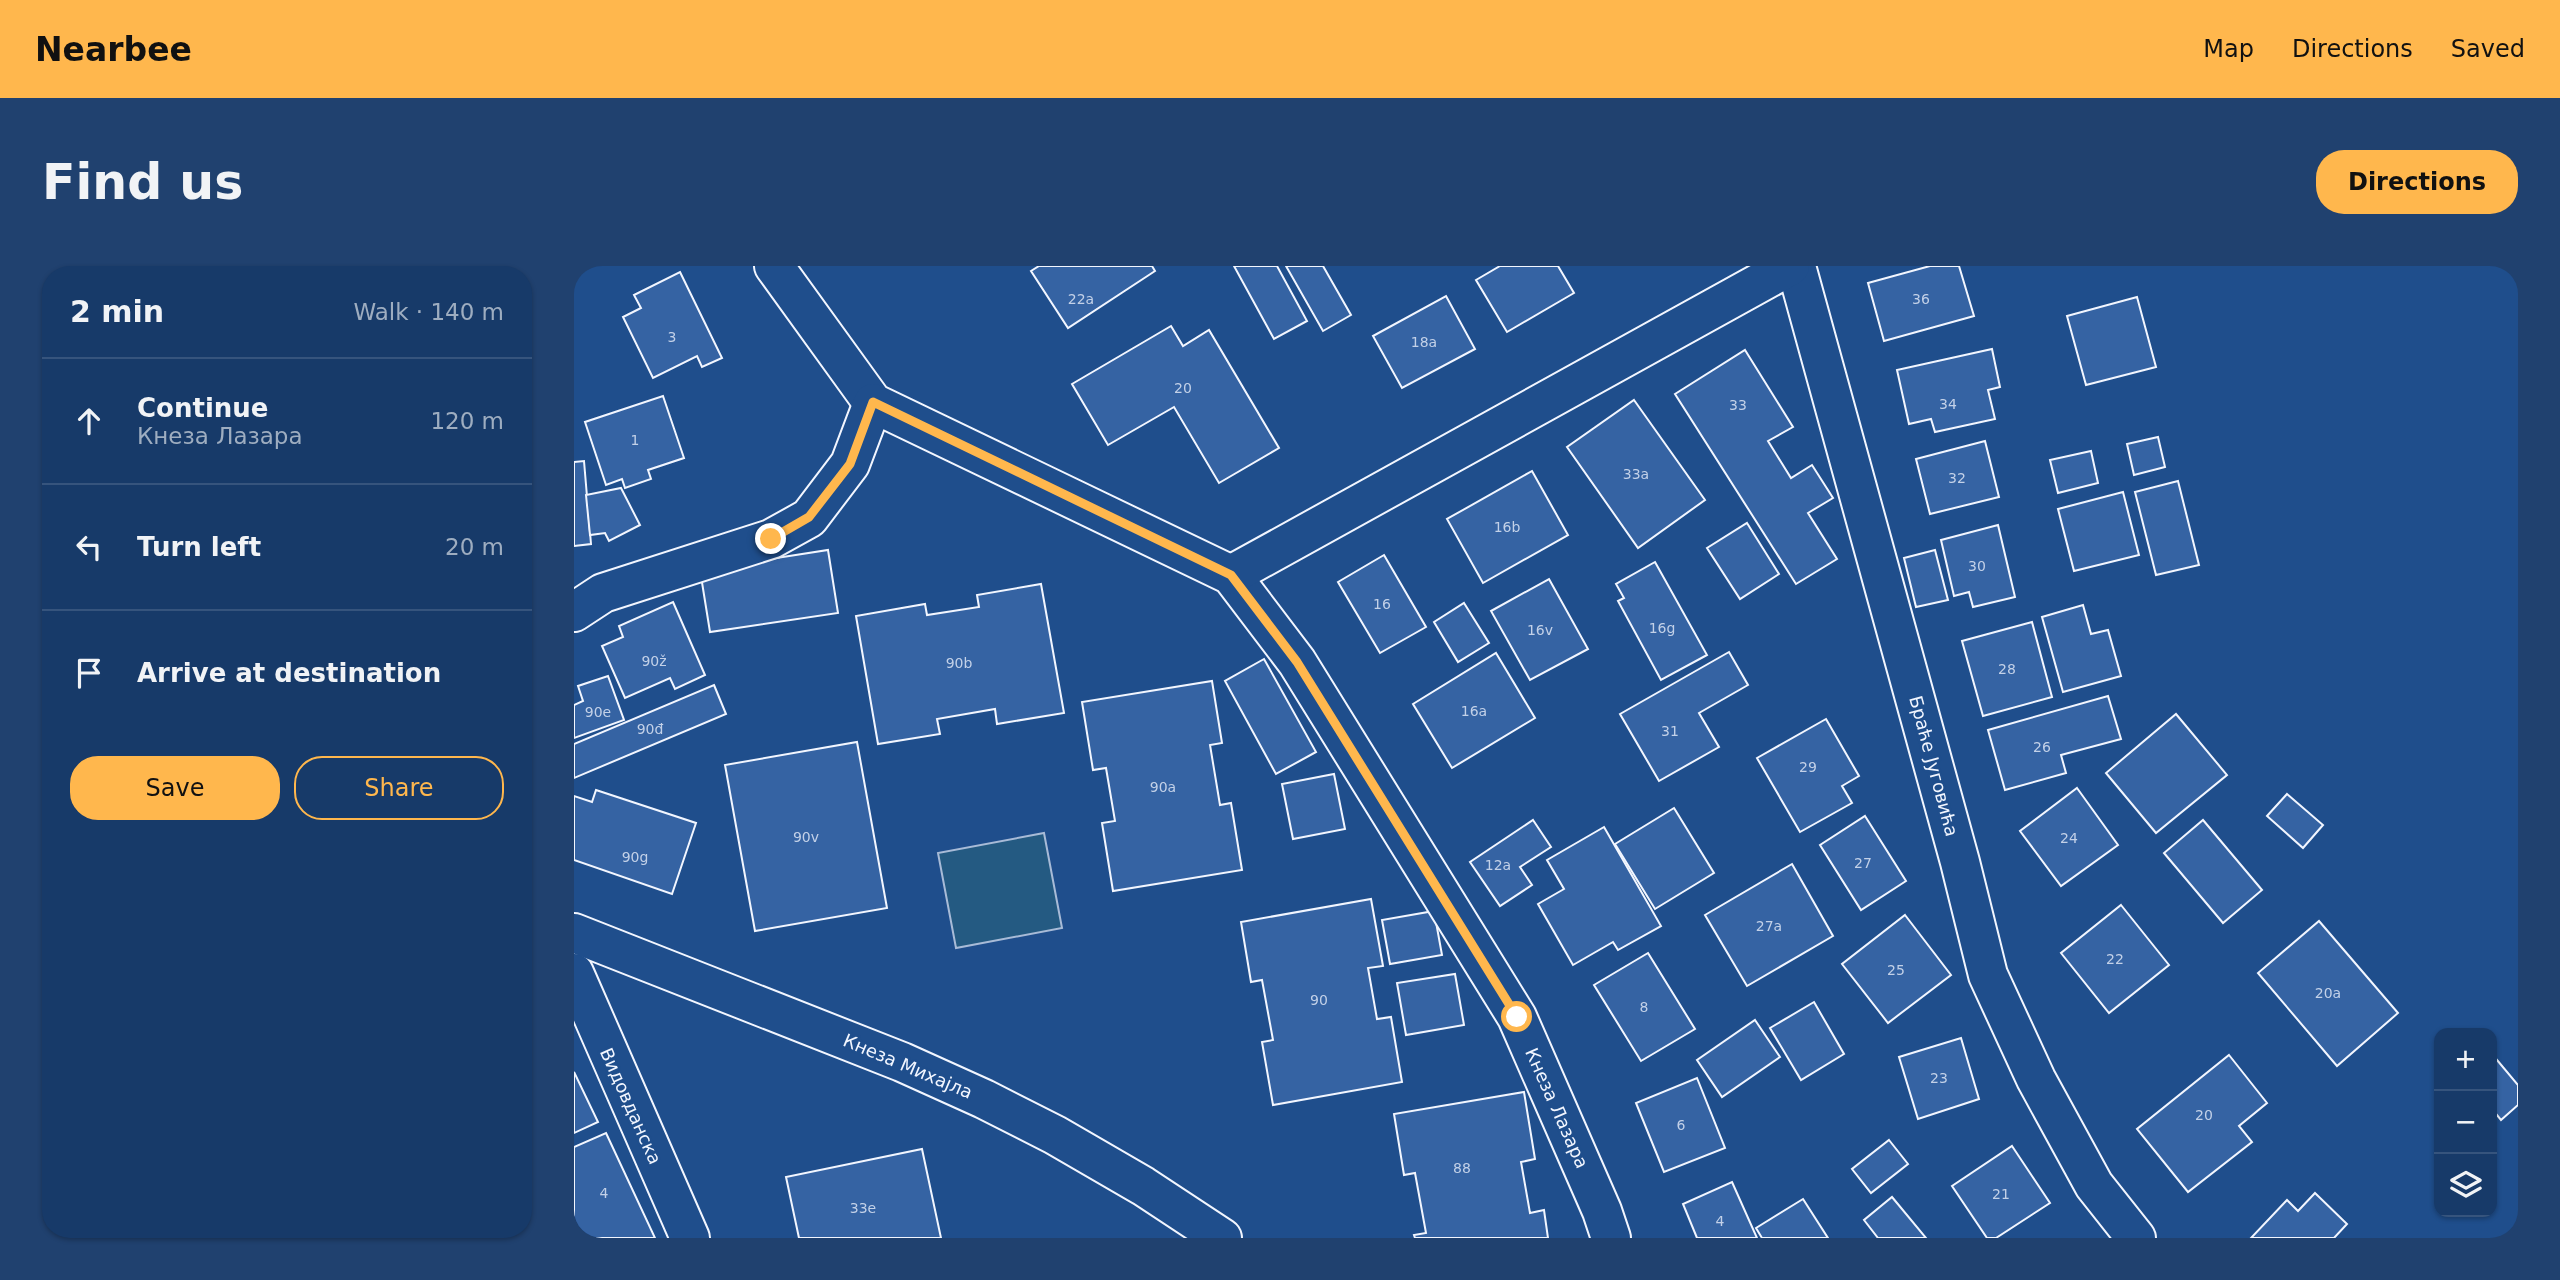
<!DOCTYPE html>
<html lang="en">
<head>
<meta charset="utf-8">
<style>
  :root { --surface:#173a69; --page:#20416f; --text:#f1f3f6; --muted:#9eadc0; --line:#36547d; --accent:#ffb74d }
  body { margin:0; font-family:"DejaVu Sans",sans-serif; background:var(--page); color:var(--text) }
  .controls { position:absolute; right:21px; bottom:21px; display:grid; overflow:hidden; border-radius:14px; box-shadow:0 2px 5px #0004 }
  .controls button { width:63px; height:63px; display:grid; place-items:center; padding:0; border:0; border-bottom:2px solid var(--line); background:var(--surface); color:var(--text); font:35px sans-serif }
  .stop { position:absolute; width:21px; height:21px; margin:-16px; border:5px solid #ffb74d; border-radius:50%; background:#fff }
  .stop.end { background:#ffb74d; border-color:#fff; box-shadow:0 2px 7px #0008 }
  .list { margin:0; padding:0; list-style:none }
  h2 { display:flex; justify-content:space-between; align-items:center; height:91px; margin:0; padding:0 28px; font-size:30px }
  h2 small { font-size:23px; font-weight:400; color:var(--muted) }
  .list li { display:grid; grid-template-columns:46px 1fr auto; gap:21px; align-items:center; box-sizing:border-box; height:126px; padding:0 28px; border-top:2px solid var(--line) }
  .list b { display:block; font-size:26px; white-space:nowrap }
  .list p { margin:0; font-size:23px; white-space:nowrap; color:var(--muted) }
  .list em { font-size:23px; font-style:normal; color:var(--muted) }
  .actions { display:flex; gap:14px; padding:21px 28px }
  .actions a { flex:1; padding:16px 0; border:2px solid var(--accent); border-radius:28px; text-align:center; font-size:24px; color:var(--accent) }
  .actions .main { background:var(--accent); color:#111 }
  .icon { flex:none; width:38px; height:38px; fill:none; stroke:currentColor; stroke-width:2; stroke-linecap:round; stroke-linejoin:round }
  .map { position:relative; flex:none; width:1944px; height:972px; overflow:hidden; border-radius:28px }
  header { display:flex; align-items:center; gap:42px; box-sizing:border-box; height:98px; padding:0 35px; background:var(--accent); color:#111 }
  header strong { font-size:33px }
  nav { display:flex; gap:38px; margin-inline-start:auto; font-size:24px }
  .intro { display:flex; align-items:center; justify-content:space-between; box-sizing:border-box; height:168px; padding:0 42px }
  h1 { margin:0; font-size:49px }
  .button { padding:18px 32px; border-radius:28px; background:var(--accent); color:#111; font-size:24px; font-weight:700 }
  main { display:flex; gap:42px; padding:0 42px }
  aside { flex:1; background:var(--surface); border-radius:28px; box-shadow:0 2px 5px #0004 }
  .map>svg:first-child { display:block }
</style>
</head>
<body>
<header>
<strong>Nearbee</strong>
<nav><a>Map</a><a>Directions</a><a>Saved</a></nav>
</header>
<div class="intro"><h1>Find us</h1><a class="button">Directions</a></div>
<main>
<aside>
<h2>2 min<small>Walk · 140 m</small></h2>
<ul class="list">
<li><svg class="icon" aria-label="ahead" viewBox="0 0 24 24"><path d="M12 20V5M6 11l6-6 6 6"/></svg><div><b>Continue</b><p>Кнеза Лазара</p></div><em>120 m</em></li>
<li><svg class="icon" aria-label="left" viewBox="0 0 24 24"><path d="M17 20v-9H6M10 6l-5 5 5 5"/></svg><div><b>Turn left</b></div><em>20 m</em></li>
<li><svg class="icon" aria-label="arrive" viewBox="0 0 24 24"><path d="M6 21V4h12l-3 4 3 4H6"/></svg><div><b>Arrive at destination</b></div></li>
</ul>
<div class="actions"><a class="main">Save</a><a>Share</a></div>
</aside>
<div class="map">
<svg width="1944" height="972" viewBox="0 0 1944 972">
  <rect width="100%" height="100%" fill="#1f4e8c"/>
  <path fill="#245a82" stroke="#a8bbd7" stroke-width="2" d="M470 567 488 662 382 682 364 587Z"/>
  <g fill="#3563a3" stroke="#f2f6ff" stroke-width="2">
    <path d="M465 0H578L581 5 494 62 457 5Z"/>
    <path d="M660 0H703L733 55 700 73Z"/>
    <path d="M712 0H749L777 49 749 65Z"/>
    <path d="M926 0H984L1000 27 933 66 902 14Z"/>
    <path d="M1356 0H1385L1400 50 1310 75 1294 17Z"/>
    <path d="M106 6 148 92 128 101 123 90 79 112 49 51 67 42 60 29Z"/>
    <path d="M872 30 901 83 828 122 799 70Z"/>
    <path d="M1563 31 1582 101 1512 119 1493 50Z"/>
    <path d="M597 60 609 80 635 64 705 182 645 217 600 141 534 179 498 118Z"/>
    <path d="M1418 83 1426 121 1414 124 1421 153 1361 166 1357 153 1335 158 1323 104Z"/>
    <path d="M1171 84 1219 161 1194 175 1217 212 1238 199 1259 232 1234 247 1263 293 1222 318 1101 128Z"/>
    <path d="M89 130 110 192 74 204 77 213 51 222 48 213 32 219 11 156Z"/>
    <path d="M1060 134 1131 234 1064 282 993 181Z"/>
    <path d="M1584 171 1591 201 1560 209 1553 178Z"/>
    <path d="M1411 175 1425 231 1356 248 1342 193Z"/>
    <path d="M1517 185 1524 217 1484 227 1476 194Z"/>
    <path d="M10 195 17 278 0 280V196Z"/>
    <path d="M958 205 994 269 909 317 873 253Z"/>
    <path d="M1604 215 1625 299 1582 309 1561 226Z"/>
    <path d="M47 222 66 259 35 275 31 267 16 269 12 229Z"/>
    <path d="M1549 226 1565 289 1500 305 1484 243Z"/>
    <path d="M1173 257 1205 308 1166 333 1133 282Z"/>
    <path d="M1424 259 1441 331 1399 341 1395 326 1380 330 1367 274Z"/>
    <path d="M254 284 264 347 136 366 126 304Z"/>
    <path d="M1361 284 1374 334 1342 341 1330 292Z"/>
    <path d="M810 289 852 361 806 387 764 316Z"/>
    <path d="M1081 296 1133 389 1087 414 1044 335 1050 332 1042 318Z"/>
    <path d="M975 313 1014 383 956 414 917 345Z"/>
    <path d="M467 318 490 447 423 458 421 443 363 453 366 468 304 478 282 350 351 338 353 349 405 341 403 329Z"/>
    <path d="M99 336 131 409 101 423 96 412 51 432 28 380 49 371 45 360Z"/>
    <path d="M890 337 915 377 884 396 860 356Z"/>
    <path d="M1509 339 1517 368 1534 364 1547 410 1489 426 1468 351Z"/>
    <path d="M1458 356 1478 431 1409 450 1388 375Z"/>
    <path d="M1155 386 1174 419 1125 447 1145 481 1085 515 1046 448Z"/>
    <path d="M922 387 961 452 878 502 839 438Z"/>
    <path d="M690 393 742 486 702 508 651 415Z"/>
    <path d="M34 410 50 454 0 472V439L9 435 4 420Z"/>
    <path d="M638 415 648 477 636 479 646 539 657 537 668 604 539 625 528 557 541 555 532 502 519 504 508 436Z"/>
    <path d="M140 419 152 448 0 512V478Z"/>
    <path d="M1534 430 1547 473 1487 489 1492 507 1431 524 1414 464Z"/>
    <path d="M1602 448 1653 509 1582 567 1532 507Z"/>
    <path d="M1252 453 1285 510 1268 520 1278 537 1226 566 1183 492Z"/>
    <path d="M283 476 313 642 181 665 151 499Z"/>
    <path d="M760 508 771 563 719 573 708 518Z"/>
    <path d="M1503 522 1544 579 1487 620 1446 565Z"/>
    <path d="M22 524 122 557 98 628 0 594V530L18 536Z"/>
    <path d="M1713 528 1749 559 1729 582 1693 550Z"/>
    <path d="M1100 542 1140 607 1081 643 1041 578Z"/>
    <path d="M1291 550 1332 615 1287 644 1246 579Z"/>
    <path d="M959 554 977 581 946 601 958 619 926 640 896 596Z"/>
    <path d="M1629 554 1688 624 1649 657 1590 587Z"/>
    <path d="M1030 561 1087 660 1044 684 1039 676 999 699 964 638 990 623 973 594Z"/>
    <path d="M1218 598 1259 670 1173 720 1131 649Z"/>
    <path d="M797 633 809 700 794 702 803 753 817 751 828 816 699 839 688 776 699 774 688 714 677 716 667 656Z"/>
    <path d="M1547 639 1595 699 1535 747 1487 687Z"/>
    <path d="M860 645 868 689 816 698 808 654Z"/>
    <path d="M1331 649 1377 709 1314 757 1268 698Z"/>
    <path d="M1745 655 1824 747 1763 800 1684 707Z"/>
    <path d="M1074 687 1121 763 1067 795 1020 719Z"/>
    <path d="M881 708 890 759 832 769 823 717Z"/>
    <path d="M1240 736 1270 788 1227 814 1196 762Z"/>
    <path d="M1181 754 1206 791 1148 831 1123 794Z"/>
    <path d="M1387 772 1405 833 1344 853 1325 791Z"/>
    <path d="M1918 788 1944 819V839L1927 854 1918 843Z"/>
    <path d="M1655 789 1693 837 1665 860 1678 876 1614 926 1563 863Z"/>
    <path d="M0 806 24 856 0 867Z"/>
    <path d="M1123 812 1151 882 1090 906 1062 837Z"/>
    <path d="M950 826 961 893 947 896 956 947 970 944 974 972H841L840 969 852 967 841 907 830 909 820 848Z"/>
    <path d="M32 867 81 972H0V881Z"/>
    <path d="M1315 874 1334 898 1297 927 1278 903Z"/>
    <path d="M1438 880 1476 937 1422 972H1413L1378 920Z"/>
    <path d="M348 883 367 972H225L212 911Z"/>
    <path d="M1158 916 1183 972H1123L1109 938Z"/>
    <path d="M1741 927 1773 958 1760 972H1677L1713 934 1724 945Z"/>
    <path d="M1318 931 1352 972H1304L1290 954Z"/>
    <path d="M1229 933 1254 972H1188L1182 962Z"/>
  </g>
  <g fill="none" stroke-linecap="round" stroke-linejoin="round">
    <defs>
      <g id="minor">
        <path d="M200 0 299 137 657 309 723 396 943 751 1028 945 1037 972"/>
        <path d="M1222 0 1386 596 1414 709 1462 813 1520 919 1562 972"/>
        <path d="M657 309 1216 0"/>
        <path d="M0 346 29 327 197 273 235 252 276 198 299 137"/>
        <path d="M0 707 116 972"/>
      </g>
      <path id="major" d="M0 667 328 796 410 833 481 869 569 920 648 972"/>
    </defs>
    <use href="#minor" stroke="#f2f6ff" stroke-width="42"/>
    <use href="#major" stroke="#f2f6ff" stroke-width="42"/>
    <use href="#minor" stroke="#1f4e8c" stroke-width="38"/>
    <use href="#major" stroke="#1f4e8c" stroke-width="38"/>
  </g>
  <g fill="none" stroke-linecap="round" stroke-linejoin="round">
    <path stroke="#ffb74d" stroke-width="9" d="M197 273 235 251 276 198 299 136 657 309 723 396 943 751"/>
  </g>
  <g text-anchor="middle" dominant-baseline="central" stroke-width="5" stroke-linejoin="round" paint-order="stroke">
    <g font-size="14" fill="#c3d1e8">
      <text x="507" y="33">22a</text>
      <text x="1347" y="33">36</text>
      <text x="98" y="71">3</text>
      <text x="850" y="76">18a</text>
      <text x="609" y="122">20</text>
      <text x="1374" y="138">34</text>
      <text x="1164" y="139">33</text>
      <text x="61" y="174">1</text>
      <text x="1062" y="208">33a</text>
      <text x="1383" y="212">32</text>
      <text x="933" y="261">16b</text>
      <text x="1403" y="300">30</text>
      <text x="808" y="338">16</text>
      <text x="1088" y="362">16g</text>
      <text x="966" y="364">16v</text>
      <text x="80" y="395">90ž</text>
      <text x="385" y="397">90b</text>
      <text x="1433" y="403">28</text>
      <text x="900" y="445">16a</text>
      <text x="24" y="446">90e</text>
      <text x="76" y="463">90đ</text>
      <text x="1096" y="465">31</text>
      <text x="1468" y="481">26</text>
      <text x="1234" y="501">29</text>
      <text x="589" y="521">90a</text>
      <text x="232" y="571">90v</text>
      <text x="1495" y="572">24</text>
      <text x="61" y="591">90g</text>
      <text x="1289" y="597">27</text>
      <text x="924" y="599">12a</text>
      <text x="1195" y="660">27a</text>
      <text x="1541" y="693">22</text>
      <text x="1322" y="704">25</text>
      <text x="1754" y="727">20a</text>
      <text x="745" y="734">90</text>
      <text x="1070" y="741">8</text>
      <text x="1365" y="812">23</text>
      <text x="1630" y="849">20</text>
      <text x="1107" y="859">6</text>
      <text x="888" y="902">88</text>
      <text x="30" y="927">4</text>
      <text x="1427" y="928">21</text>
      <text x="289" y="942">33e</text>
      <text x="1146" y="955">4</text>
    </g>
    <g font-size="18" fill="#f2f6ff" stroke="#1f4e8c">
      <text transform="translate(1360 500) rotate(75)">Браће Југовића</text>
      <text transform="translate(334 800) rotate(23)">Кнеза Михајла</text>
      <text transform="translate(57 840) rotate(66)">Видовданска</text>
      <text transform="translate(983 842) rotate(66)">Кнеза Лазара</text>
    </g>
  </g>
</svg>
<div class="controls">
<button>+</button>
<button>−</button>
<button><svg class="icon" aria-label="layers" viewBox="0 0 24 24"><path d="M12 4l9 5-9 5-9-5zM3 14l9 5 9-5"/></svg></button>
</div>
<div class="stop" style="left:943px;top:751px"></div>
<div class="stop end" style="left:197px;top:273px"></div>
</div>
</main>
</body>
</html>
